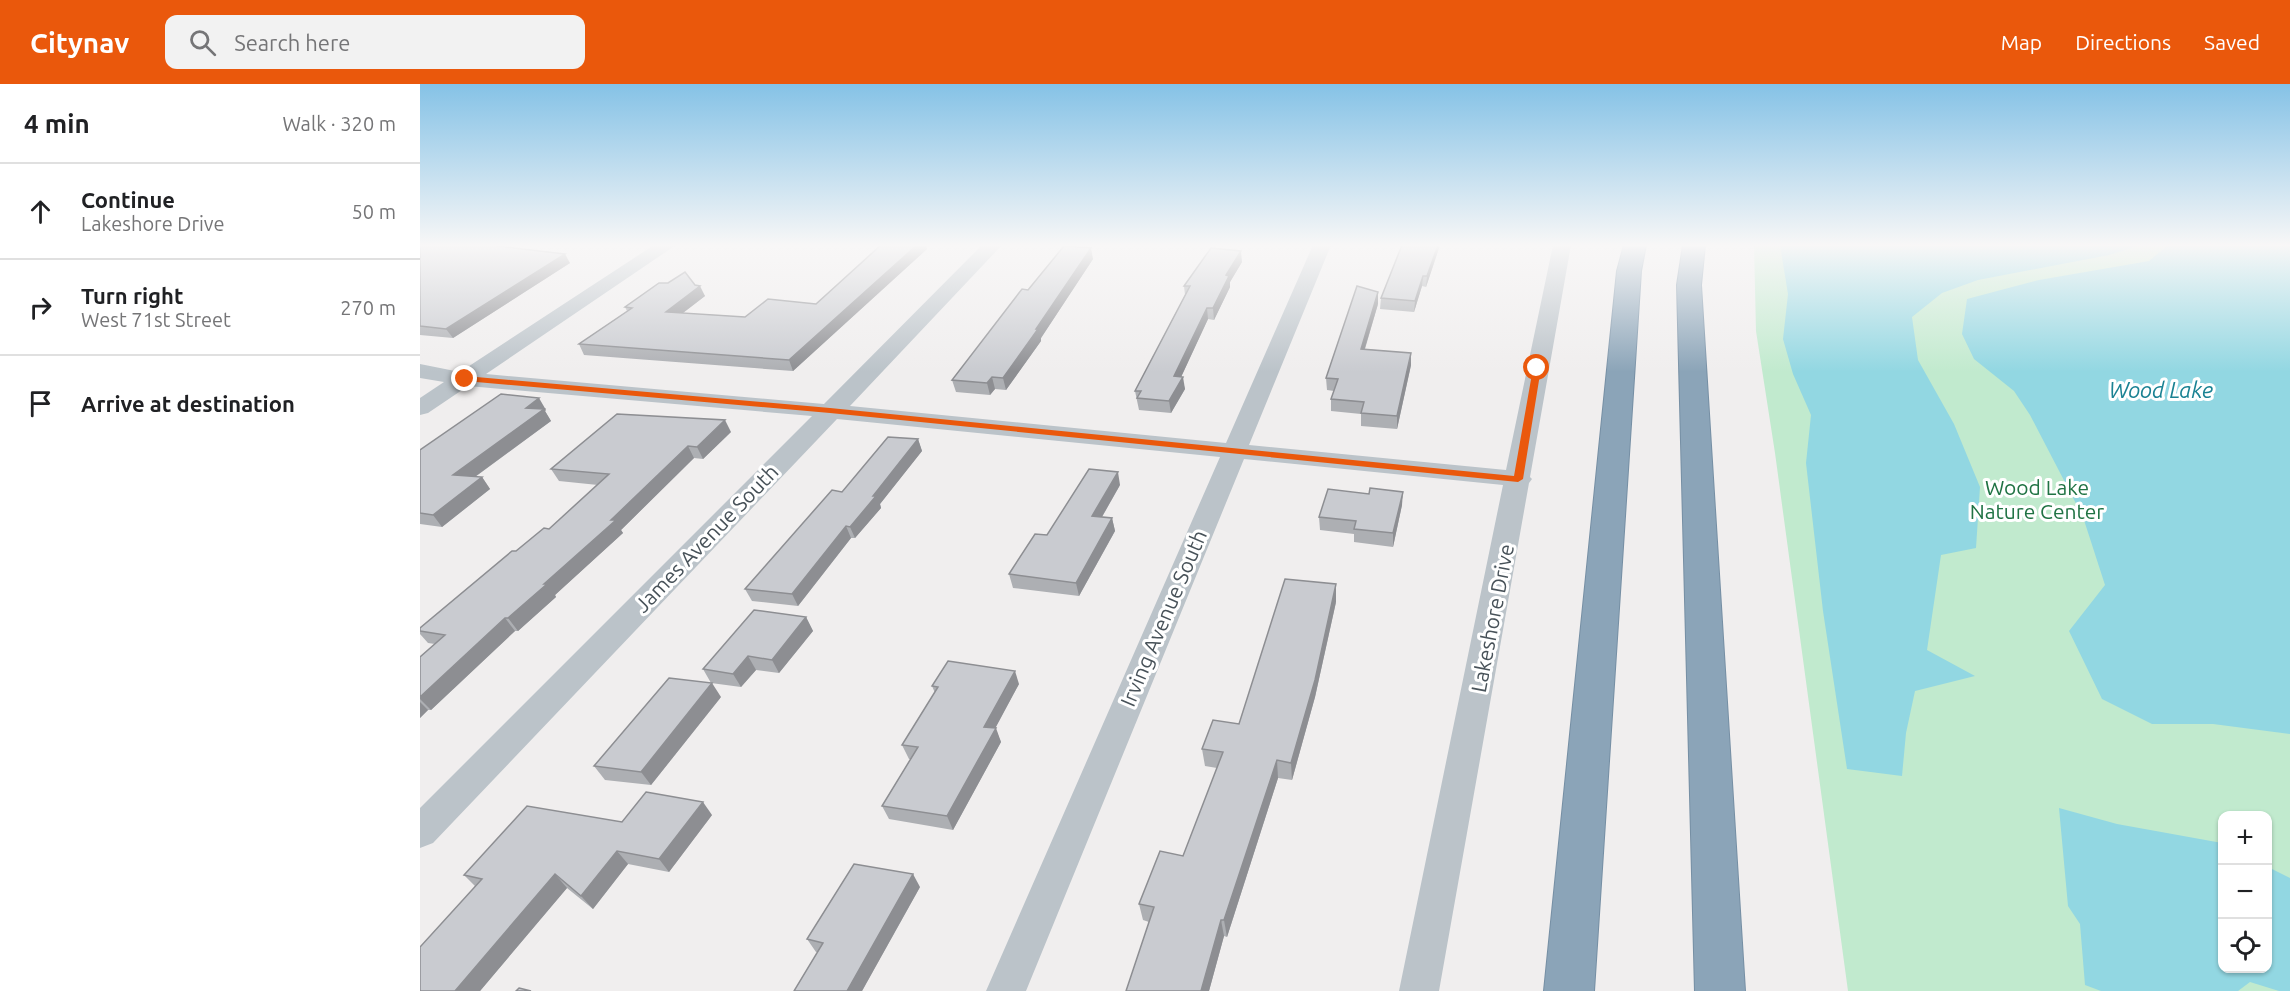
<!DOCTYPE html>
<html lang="en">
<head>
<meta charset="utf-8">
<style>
  :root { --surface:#fff; --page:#f2f2f2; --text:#202124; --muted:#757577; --line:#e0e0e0; --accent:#ea580c }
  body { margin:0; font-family:Ubuntu,sans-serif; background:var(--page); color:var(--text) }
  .controls { position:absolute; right:18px; bottom:18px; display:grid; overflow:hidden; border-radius:12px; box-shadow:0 2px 4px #0004 }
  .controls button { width:54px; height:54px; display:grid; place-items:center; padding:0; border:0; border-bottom:2px solid var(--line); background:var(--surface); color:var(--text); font:30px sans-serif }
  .stop { position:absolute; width:18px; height:18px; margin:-14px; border:4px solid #ea580c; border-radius:50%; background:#fff }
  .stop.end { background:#ea580c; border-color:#fff; box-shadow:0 2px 6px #0008 }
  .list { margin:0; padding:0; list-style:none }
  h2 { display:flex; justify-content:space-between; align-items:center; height:78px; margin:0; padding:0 24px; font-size:26px }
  h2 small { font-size:20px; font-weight:400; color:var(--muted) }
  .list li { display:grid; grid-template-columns:39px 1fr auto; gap:18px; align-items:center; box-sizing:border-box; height:96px; padding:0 24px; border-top:2px solid var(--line) }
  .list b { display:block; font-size:22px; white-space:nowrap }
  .list p { margin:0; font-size:20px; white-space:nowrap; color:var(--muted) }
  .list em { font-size:20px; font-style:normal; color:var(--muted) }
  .icon { flex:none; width:33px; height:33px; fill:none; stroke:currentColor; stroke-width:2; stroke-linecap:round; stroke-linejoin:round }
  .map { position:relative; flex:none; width:1870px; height:907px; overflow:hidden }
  header { display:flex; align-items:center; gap:36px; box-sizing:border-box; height:84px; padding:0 30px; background:var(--accent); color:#fff }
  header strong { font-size:28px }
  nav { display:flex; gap:33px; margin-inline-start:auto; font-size:21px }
  .search { width:420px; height:54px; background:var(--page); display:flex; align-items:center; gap:15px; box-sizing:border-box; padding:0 21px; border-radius:12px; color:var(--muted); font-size:22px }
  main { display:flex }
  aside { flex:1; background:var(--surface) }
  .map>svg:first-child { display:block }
</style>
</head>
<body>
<header>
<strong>Citynav</strong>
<div class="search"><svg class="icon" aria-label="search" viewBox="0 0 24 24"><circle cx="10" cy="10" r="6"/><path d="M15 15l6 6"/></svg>Search here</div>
<nav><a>Map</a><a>Directions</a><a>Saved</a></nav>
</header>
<main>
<aside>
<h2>4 min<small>Walk · 320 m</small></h2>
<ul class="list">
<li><svg class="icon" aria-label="ahead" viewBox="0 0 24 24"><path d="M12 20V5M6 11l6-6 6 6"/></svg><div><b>Continue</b><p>Lakeshore Drive</p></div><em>50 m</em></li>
<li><svg class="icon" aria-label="right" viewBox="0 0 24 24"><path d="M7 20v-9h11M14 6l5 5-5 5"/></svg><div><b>Turn right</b><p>West 71st Street</p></div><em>270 m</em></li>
<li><svg class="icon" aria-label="arrive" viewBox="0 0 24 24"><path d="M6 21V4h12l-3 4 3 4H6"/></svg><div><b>Arrive at destination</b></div></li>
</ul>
</aside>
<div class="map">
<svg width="1870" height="907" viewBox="0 0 1870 907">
  <rect width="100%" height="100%" fill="#f0eeee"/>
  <path fill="#c1eace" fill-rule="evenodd" d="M1334 161H1870V907H1428L1355 369 1336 247ZM1802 732H1848V884H1802Z"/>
  <g fill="#92d7e2">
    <path d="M1360 161H1721L1689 171 1558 196 1522 209 1492 233 1498 276 1534 340 1560 403 1556 464 1521 471 1507 566 1555 592 1495 607 1486 649 1482 692 1427 685 1403 527 1386 379 1391 331 1373 290 1363 255 1368 210Z"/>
    <path d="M1748 161H1870V650L1793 640H1732L1682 615 1649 547 1685 501 1663 433 1610 331 1594 307 1554 275 1542 250 1547 215 1619 196 1729 177Z"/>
    <path d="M1639 724 1697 740 1802 759V884H1848V783L1870 794V907H1859L1830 898 1818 907H1681L1665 901 1660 840 1648 822Z"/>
  </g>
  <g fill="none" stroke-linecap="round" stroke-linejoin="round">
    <defs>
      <g id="highway">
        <path d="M1204 161H1226L1221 187 1174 907H1124L1197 187Z"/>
        <path d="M1263 161H1285L1281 201 1325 907H1275L1257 201Z"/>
      </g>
    </defs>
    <use href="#highway" stroke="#768fa4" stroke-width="2"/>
    <path fill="#bbc3c9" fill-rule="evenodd" d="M234 161H256L66 290 404 320 562 161H582L430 322 806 359 893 161H911L829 361 1086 386 1133 161H1151L1110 393 1112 395 1109 399 1019 907H979L1083 401 824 375 606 907H566L800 373 417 335 13 759 0 764V724L392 332 48 302 8 329 0 331V314L24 298 0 294V280L40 288Z"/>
    <use href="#highway" fill="#8ba4b8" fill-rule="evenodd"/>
  </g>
  <g fill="#adafb3">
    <path d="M0 161 150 179 33 254 0 251Z"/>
    <path d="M982 161H1020L1006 203 1002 202 994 228 960 225 961 214Z"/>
    <path d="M507 165 373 287 164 271 159 260 207 227 205 223 275 201 285 212 263 229 325 233 396 220Z"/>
    <path d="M673 175 621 254V257L586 306 575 305 570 311 536 308 532 296 608 206Z"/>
    <path d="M822 178 810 198V203L794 236 788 235 761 293 765 305 751 329 719 326 715 307 765 211 764 202Z"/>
    <path d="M958 220 945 265 991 269V281L977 345 941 342V330L911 327V315L914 307 907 306 906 294Z"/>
    <path d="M126 326 125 327 131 337 55 393H62L70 405 22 443 0 440V366Z"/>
    <path d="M311 348 283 375 274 374 201 446 203 449 135 511 136 513 98 547H95L11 626H8L0 634V573L15 560 8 559 0 550V544L96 467 129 445 178 401 139 397 131 385Z"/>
    <path d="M498 355 502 367 460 420 461 424 435 454H431L378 522 332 517 325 505 422 408Z"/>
    <path d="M700 401 682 433 692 434 695 447 659 512 593 504 589 490 627 451Z"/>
    <path d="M982 421 973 463 934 458V450L900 446 899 433Z"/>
    <path d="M916 518 895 613 872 696 858 694 807 853 804 852 789 907H706L729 838 723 836 719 820 763 772 797 684 785 682 782 665 819 640Z"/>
    <path d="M386 533 393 547 359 589 336 586 321 603 291 599 283 585Z"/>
    <path d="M599 600 575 644 581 658 533 746 469 735 462 722 491 675H489L482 661 515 609 512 602Z"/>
    <path d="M301 613 231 701 185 696 174 682Z"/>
    <path d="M292 731 249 788 208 780 173 825 147 804 60 907H0L55 802 44 791 202 738Z"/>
    <path d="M500 803 442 907H374L398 868H396L387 855Z"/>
  </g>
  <g fill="#8d8e92">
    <path d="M497 161H506L507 165 373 287 369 276Z"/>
    <path d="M1018 161H1020L1006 203 1007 192Z"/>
    <path d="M671 164 673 175 621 254V257L586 306 583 294Z"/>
    <path d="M821 167 822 178 810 198V203L794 236 793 224 806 191Z"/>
    <path d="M145 170 150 179 33 254 26 245Z"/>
    <path d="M1003 192 1002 202 994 228 995 217Z"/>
    <path d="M280 202 285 212 251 238 246 228Z"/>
    <path d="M958 208V220L941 277V265Z"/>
    <path d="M787 224 788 235 756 304 754 292Z"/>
    <path d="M991 269V281L977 345V332Z"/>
    <path d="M572 293 575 305 570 311 567 299Z"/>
    <path d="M763 293 765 305 751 329 749 317Z"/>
    <path d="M119 314 126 326 125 327 131 337 41 403 33 391 106 324Z"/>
    <path d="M305 336 311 348 283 375 277 363Z"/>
    <path d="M498 355 502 367 460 420 461 424 435 454 430 443 453 412Z"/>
    <path d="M268 362 274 374 201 446 203 449 135 511 136 513 98 547 88 534Z"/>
    <path d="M698 388 700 401 675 445 672 432Z"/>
    <path d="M62 393 70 405 22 443 13 431Z"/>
    <path d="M983 408 982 421 973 463V449Z"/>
    <path d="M692 434 695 447 659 512 656 499Z"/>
    <path d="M426 442 431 454 378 522 372 510Z"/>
    <path d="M916 500V518L895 613 872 696 871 679Z"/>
    <path d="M386 533 393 547 359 589 352 576Z"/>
    <path d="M85 534 95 547 11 626 0 615V613Z"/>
    <path d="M328 572 336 586 321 603 313 590Z"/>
    <path d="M595 587 599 600 569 656 564 643Z"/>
    <path d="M292 599 301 613 231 701 221 688Z"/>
    <path d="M0 618 8 626 0 634Z"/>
    <path d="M576 644 581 658 533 746 527 732Z"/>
    <path d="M857 676 858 694 807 853 804 836Z"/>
    <path d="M283 718 292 731 249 788 239 775Z"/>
    <path d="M197 767 208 780 173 825 161 812Z"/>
    <path d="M135 790 147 804 60 907H35Z"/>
    <path d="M493 790 500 803 442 907H427Z"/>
    <path d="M801 836 804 852 789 907H781Z"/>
  </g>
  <g fill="#c9cbd0" stroke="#8d8e92" stroke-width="1.5">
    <path d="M0 161H68L145 170 26 245 0 242Z"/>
    <path d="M461 161H497L369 276 159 260 212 224 205 223 239 199H248L265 188 275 201 280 202 246 228 325 233 348 215 396 220Z"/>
    <path d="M982 161H1018L1007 192H1003L995 217 961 214Z"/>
    <path d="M644 162 671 164 616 245H618L583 294 572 293 567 299 532 296 602 205 608 206Z"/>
    <path d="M791 164 821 167 806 191 809 192 793 224H787L754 292 763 293 749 317 717 314 721 307H715L770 202H764Z"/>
    <path d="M937 202 958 208 941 265 991 269 977 332 941 329 944 318 911 315 918 295 906 294Z"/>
    <path d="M81 310 119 314 106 324 124 325 33 391 62 393 13 431 0 429V366Z"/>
    <path d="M197 330 305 336 277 363 268 362 191 436H196L124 500H127L88 534H85L0 613V573L25 551 0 547V544L92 467H96L124 444 129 445 189 390 131 385Z"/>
    <path d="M468 353 498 355 453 412H456L430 443 426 442 372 510 325 505 412 406 422 408Z"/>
    <path d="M669 385 698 388 672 432 692 434 656 499 589 490 615 450 627 451Z"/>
    <path d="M950 404 983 408 973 449 934 445 936 437 899 433 908 405 949 410Z"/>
    <path d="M865 495 916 500 895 596 871 679 857 676 804 836H801L781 907H706L734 823 719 820 740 767 763 772 803 668 782 665 793 636 819 640Z"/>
    <path d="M334 526 386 533 352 576 328 572 313 590 283 585Z"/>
    <path d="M528 577 595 587 564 643 576 644 527 732 462 722 498 663 482 661 518 603 512 602Z"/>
    <path d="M249 594 292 599 221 688 174 682Z"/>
    <path d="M226 708 283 718 239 775 197 767 161 812 135 790 35 907H0V863L62 795 44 791 107 722 202 738Z"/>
    <path d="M434 780 493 790 427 907H374L403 859 387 855Z"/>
    <path d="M99 904 111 907H96Z"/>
  </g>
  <linearGradient id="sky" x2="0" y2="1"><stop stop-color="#85c2e6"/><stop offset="0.56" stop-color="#f8f7f7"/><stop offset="1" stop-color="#f8f7f7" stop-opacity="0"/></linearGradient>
  <rect width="1870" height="288" fill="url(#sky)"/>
  <path fill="#ea580c" d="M1117 282 1121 284 1103 395 1098 398 410 329 45 297 41 295 45 292 410 324 1094 392 1113 284Z"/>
  <g text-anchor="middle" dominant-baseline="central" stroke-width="6" stroke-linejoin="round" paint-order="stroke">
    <g font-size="21" fill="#207344" stroke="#fff">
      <text x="1617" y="403">Wood Lake<tspan x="1617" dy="24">Nature Center</tspan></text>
    </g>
    <g font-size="21" fill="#485259" stroke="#fff">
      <text transform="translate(286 454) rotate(-46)">James Avenue South</text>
      <text transform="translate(743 534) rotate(-67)">Irving Avenue South</text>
      <text transform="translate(1072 534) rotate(-79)">Lakeshore Drive</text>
    </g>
    <g font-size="22" font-style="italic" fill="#1a8293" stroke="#fff">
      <text x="1741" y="305">Wood Lake</text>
    </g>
  </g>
</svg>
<div class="controls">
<button>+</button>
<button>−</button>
<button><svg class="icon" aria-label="locate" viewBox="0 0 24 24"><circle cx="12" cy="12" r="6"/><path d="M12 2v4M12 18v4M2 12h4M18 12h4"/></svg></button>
</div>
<div class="stop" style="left:1117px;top:284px"></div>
<div class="stop end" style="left:45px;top:295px"></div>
</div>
</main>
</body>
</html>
